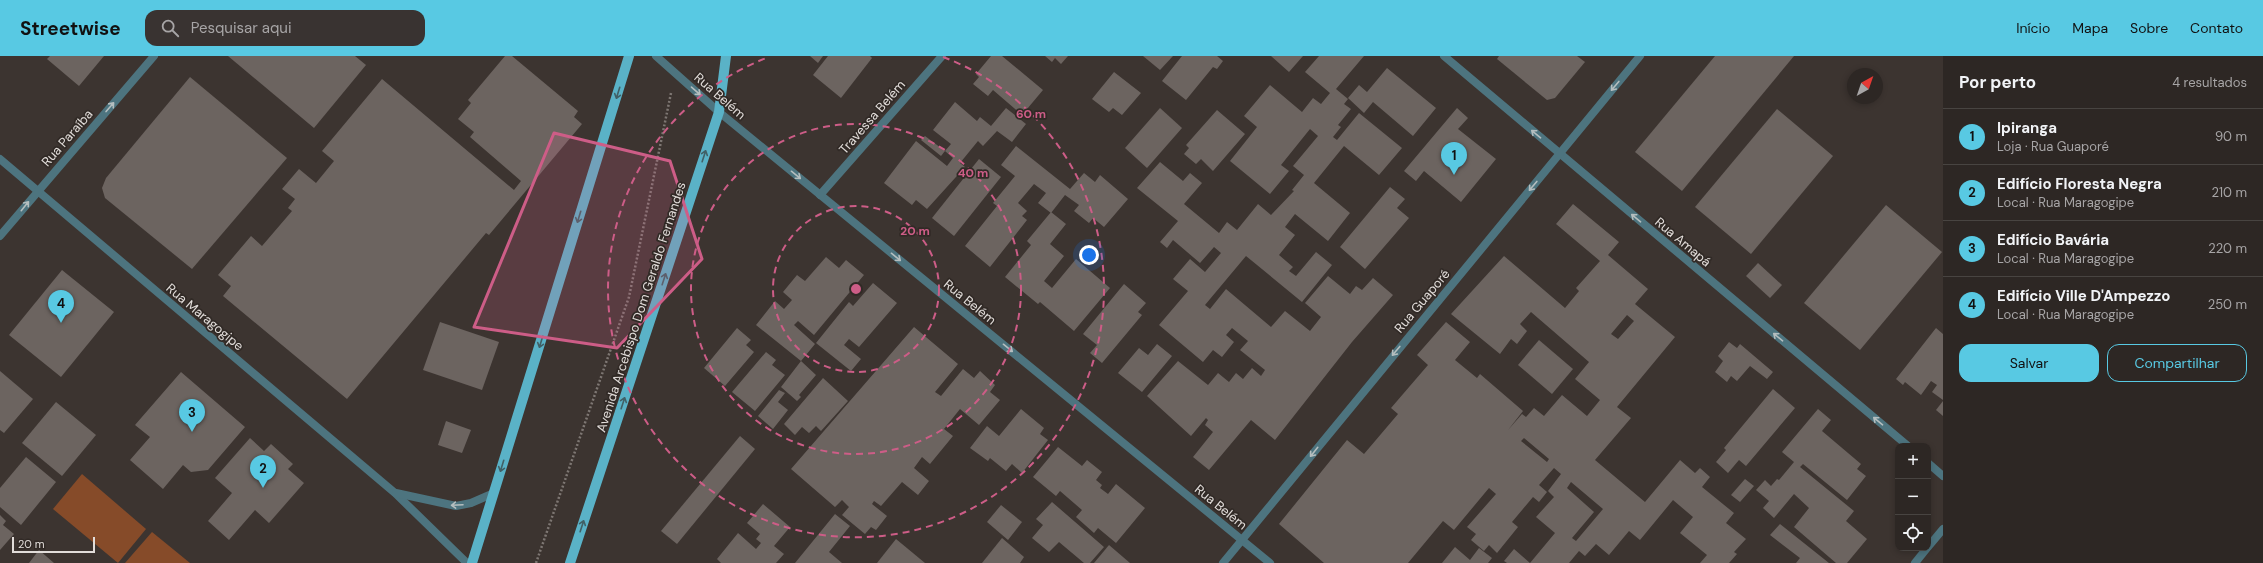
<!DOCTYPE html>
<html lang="pt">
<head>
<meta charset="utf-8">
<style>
  :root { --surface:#2d2724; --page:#393331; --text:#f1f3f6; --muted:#a7a5a6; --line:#484441; --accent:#58c9e3 }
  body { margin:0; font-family:"DM Sans",sans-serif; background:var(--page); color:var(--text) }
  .controls { position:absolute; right:12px; bottom:12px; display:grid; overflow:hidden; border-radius:8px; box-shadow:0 2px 6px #0003 }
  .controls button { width:36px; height:36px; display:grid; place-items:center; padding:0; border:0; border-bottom:1px solid var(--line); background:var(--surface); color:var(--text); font:20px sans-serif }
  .compass { position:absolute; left:1847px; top:12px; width:36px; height:36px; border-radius:50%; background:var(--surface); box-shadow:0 2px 6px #0003; rotate:40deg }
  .scale { position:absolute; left:12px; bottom:10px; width:83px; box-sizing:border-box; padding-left:4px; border:2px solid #e2ddda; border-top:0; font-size:11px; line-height:14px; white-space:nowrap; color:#e2ddda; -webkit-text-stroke:3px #312a26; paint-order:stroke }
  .you { position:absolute; left:1089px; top:199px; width:14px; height:14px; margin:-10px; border:3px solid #fff; border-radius:50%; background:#1a73e8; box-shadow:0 0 0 6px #1a73e833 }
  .badge { display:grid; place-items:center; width:26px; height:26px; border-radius:50%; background:var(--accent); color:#111; font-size:13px; font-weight:700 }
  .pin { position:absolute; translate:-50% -33px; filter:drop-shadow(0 1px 2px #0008) }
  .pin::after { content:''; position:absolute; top:21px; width:14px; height:12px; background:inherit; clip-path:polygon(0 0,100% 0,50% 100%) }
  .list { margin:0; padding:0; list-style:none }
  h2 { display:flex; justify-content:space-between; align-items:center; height:52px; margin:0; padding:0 16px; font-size:17px }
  h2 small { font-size:13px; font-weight:400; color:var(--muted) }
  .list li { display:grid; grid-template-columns:26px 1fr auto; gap:12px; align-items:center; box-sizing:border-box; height:56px; padding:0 16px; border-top:1px solid var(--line) }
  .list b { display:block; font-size:15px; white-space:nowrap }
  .list p { margin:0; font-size:13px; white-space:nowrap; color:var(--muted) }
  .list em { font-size:13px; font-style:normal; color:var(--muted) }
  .actions { display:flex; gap:8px; padding:12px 16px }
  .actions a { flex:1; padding:9px 0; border:1px solid var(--accent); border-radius:12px; text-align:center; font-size:14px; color:var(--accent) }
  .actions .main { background:var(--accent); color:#111 }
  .icon { flex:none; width:22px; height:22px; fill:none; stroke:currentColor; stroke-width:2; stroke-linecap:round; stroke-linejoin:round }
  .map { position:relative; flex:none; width:1943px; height:507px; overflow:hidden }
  header { display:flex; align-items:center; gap:24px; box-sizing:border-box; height:56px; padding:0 20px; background:var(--accent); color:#111 }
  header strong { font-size:19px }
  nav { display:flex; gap:22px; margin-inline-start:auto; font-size:14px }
  .search { width:280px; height:36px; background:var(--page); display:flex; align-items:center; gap:10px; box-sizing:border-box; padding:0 14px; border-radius:12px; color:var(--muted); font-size:15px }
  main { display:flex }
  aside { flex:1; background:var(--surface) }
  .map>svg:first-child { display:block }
</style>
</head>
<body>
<header>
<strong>Streetwise</strong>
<div class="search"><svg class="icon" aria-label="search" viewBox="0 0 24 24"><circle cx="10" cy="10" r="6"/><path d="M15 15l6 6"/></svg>Pesquisar aqui</div>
<nav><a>Início</a><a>Mapa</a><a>Sobre</a><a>Contato</a></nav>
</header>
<main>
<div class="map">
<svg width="1943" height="507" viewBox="0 0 1943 507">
  <rect width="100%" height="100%" fill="#3c3430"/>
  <g fill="#864b29">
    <path d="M82 418 146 473 118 507 53 453Z"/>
    <path d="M152 476 190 507H125Z"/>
  </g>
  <g fill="#6c6460" fill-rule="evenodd">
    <path d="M50 0H104L79 30 47 3Z"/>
    <path d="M228 0H355L366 9 314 72Z"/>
    <path d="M505 0H512L578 55 574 61 582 68 489 179 486 177 347 343 223 240 231 230 218 219 251 180 262 190 292 155 288 152 295 143 282 133 299 113 316 127 334 105 322 95 382 23 514 134 521 125 470 81 474 76 458 63 471 47 468 44Z"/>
    <path d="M810 0H823L818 7Z"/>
    <path d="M828 0H870L872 2 841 42 813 19Z"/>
    <path d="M991 0H1002L1043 34 1022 59 993 34 988 40 973 28 979 21 976 18Z"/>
    <path d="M1045 0H1068L1061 8 1055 2 1052 6Z"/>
    <path d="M1143 0H1173L1160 14Z"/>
    <path d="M1182 0H1217L1223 5 1217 13 1213 11 1186 44 1162 25Z"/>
    <path d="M1271 0H1303L1289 16Z"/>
    <path d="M1319 0H1364L1336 33 1348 43 1344 48 1351 53 1338 69 1341 71 1333 81 1337 84 1359 57 1402 92 1379 119 1344 90 1314 127 1350 157 1328 185 1295 158 1285 171 1295 179 1279 199 1293 211 1289 215 1296 220 1316 196 1332 209 1302 246 1246 200 1205 249 1210 253 1226 233 1271 271 1285 255 1310 275 1321 261 1305 247 1328 220 1350 238 1356 230 1362 234 1373 222 1393 239 1352 286 1275 384 1251 364 1209 414 1193 401 1213 376 1205 369 1208 364 1206 362 1191 380 1147 340 1178 305 1208 329 1218 317 1229 326 1236 317 1243 323 1252 312 1261 320 1265 314 1240 294 1248 285 1232 272 1226 279 1234 286 1222 301 1213 294 1203 306 1159 269 1188 235 1173 223 1190 203 1205 216 1221 197 1214 191 1200 207 1173 184 1167 192 1160 186 1178 165 1137 132 1160 106 1183 125 1190 117 1202 127 1184 148 1219 177 1227 166 1237 174 1258 148 1271 159 1294 135 1292 134 1304 119 1293 110 1318 80 1310 73 1281 109 1289 115 1270 138 1230 105 1257 71 1244 60 1270 29 1302 56 1313 42 1321 48 1330 37 1305 16Z"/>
    <path d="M1499 0H1577L1585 6 1555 42 1547 44 1497 3Z"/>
    <path d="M1715 0H1794L1682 135 1635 96Z"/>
    <path d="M1387 12 1436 52 1413 80 1373 46 1364 57 1348 42 1359 29 1367 36Z"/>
    <path d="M1114 16 1141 37 1122 59 1113 52 1109 56 1092 43Z"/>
    <path d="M190 21 287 102 192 213 105 142 102 132 106 122Z"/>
    <path d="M955 46 977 65 980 61 991 70 1006 52 1026 68 1012 86 997 75 983 90 978 85 960 107 965 111 927 153 916 144 912 149 884 127 916 85 947 110 953 102 945 95 951 88 933 74Z"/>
    <path d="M1160 52 1182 72 1147 112 1125 92Z"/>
    <path d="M1457 52 1468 62 1458 73 1496 103 1461 146 1424 115 1416 125 1404 115Z"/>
    <path d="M1777 53 1833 100 1751 198 1695 151Z"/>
    <path d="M1217 54 1245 78 1213 115 1201 103 1196 108 1184 98 1189 92 1186 89Z"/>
    <path d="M925 80 945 95 941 100 921 84Z"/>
    <path d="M1016 90 1070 133 1084 117 1095 126 1100 119 1128 143 1104 171 1093 162 1089 167 1074 155 1079 149 1065 139 1051 157 1038 147 1046 137 1034 128 1018 147 1027 155 1022 160 1027 164 990 211 965 190 997 150 993 147 1015 120 1001 109Z"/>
    <path d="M979 103 1001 121 954 180 932 162Z"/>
    <path d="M1390 131 1405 143 1397 152 1409 162 1365 213 1340 191Z"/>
    <path d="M1573 148 1619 186 1608 199 1648 233 1635 248 1675 281 1617 351 1631 362 1595 404 1645 446 1680 404 1695 417 1700 412 1710 421 1702 431 1734 457 1726 467 1746 483 1734 496 1737 498 1729 507H1700L1707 499 1680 477 1693 461 1673 444 1640 484 1629 475 1609 499 1596 488 1585 500 1579 495 1569 507H1507L1504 505 1514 493 1530 507 1555 477 1536 461 1554 441 1548 435 1561 418 1554 412 1539 429 1547 436 1539 446 1533 441 1512 466 1518 471 1497 497 1489 489 1484 495 1471 484 1476 478 1467 471 1496 438 1489 432 1454 474 1443 465 1408 507H1324L1279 468 1347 384 1364 398 1398 358 1391 352 1428 309 1417 299 1446 266 1470 286 1455 304 1477 322 1480 318 1523 355 1508 374 1522 358 1526 361 1534 352 1544 360 1562 339 1587 360 1600 344 1575 323 1589 306 1531 256 1520 268 1527 275 1517 288 1511 283 1500 298 1451 258 1504 200 1565 252 1579 235 1576 232 1600 205 1556 168ZM1627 259 1634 265 1618 283 1611 278ZM1524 382 1549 403 1547 406 1521 385ZM1571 426 1603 453 1576 485 1572 482 1594 456 1567 432Z"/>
    <path d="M1886 149 1942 196 1860 294 1804 247Z"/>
    <path d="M1051 156 1066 168 1050 188 1064 200 1044 225 1052 232 1076 203 1110 232 1074 275 1040 246 1038 248 1005 221 1031 189 1027 185Z"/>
    <path d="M826 201 839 212 846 204 864 219 814 279 798 265 794 269 815 288 801 305 756 269 775 245 784 253 792 244 783 236 797 219 805 225Z"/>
    <path d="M1758 207 1782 229 1770 242 1746 220Z"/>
    <path d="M62 214 114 256 61 321 9 279Z"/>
    <path d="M873 227 897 247 859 291 849 283 844 289 861 303 851 315 816 287 849 246 853 250Z"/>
    <path d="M1124 228 1146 247 1138 256 1142 259 1102 307 1090 297 1097 289 1083 278Z"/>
    <path d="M440 266 499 286 482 334 423 314Z"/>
    <path d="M914 271 958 308 935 336 941 340 963 313 974 322 980 315 995 329 990 336 1000 344 979 369 960 353 944 373 953 380 930 408 922 401 914 412 929 425 918 439 902 426 881 450 874 445 872 448 887 460 876 474 871 471 865 478 842 459 849 451 842 444 835 451 791 413Z"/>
    <path d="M737 272 751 284 746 289 754 296 725 330 704 312Z"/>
    <path d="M1936 272 1943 278V344L1932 336 1937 329 1931 325 1921 339 1905 326 1903 329 1896 323Z"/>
    <path d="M1539 284 1573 313 1552 338 1518 309Z"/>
    <path d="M1729 286 1737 292 1740 288 1773 316 1767 323 1750 310 1737 325 1731 320 1727 326 1715 316 1723 305 1718 300Z"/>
    <path d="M1157 288 1172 300 1142 336 1118 317 1139 292 1148 299Z"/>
    <path d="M766 296 776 304 772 309 785 319 755 355 732 336Z"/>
    <path d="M801 305 816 319 799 339 801 341 797 345 781 331Z"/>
    <path d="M0 315 33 343 4 377 0 374Z"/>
    <path d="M181 316 245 371 208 414 191 416 183 409 163 433 130 404 150 381 135 369Z"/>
    <path d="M823 322 848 345 821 375 816 370 809 377 802 371 795 379 784 368Z"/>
    <path d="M1773 333 1795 352 1746 410 1739 404 1728 417 1716 406 1726 394 1724 392Z"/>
    <path d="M779 334 785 337 778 346 788 354 773 373 758 360Z"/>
    <path d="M1943 345V360L1936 354Z"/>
    <path d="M56 346 96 379 62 420 22 387Z"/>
    <path d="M1021 353 1044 372 1040 378 1048 384 1022 417 1012 408 1006 415 990 402 988 405 970 392 987 370 999 380Z"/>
    <path d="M1818 353 1831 364 1822 375 1861 408 1857 413 1866 420 1847 444 1803 408 1800 411 1854 455 1846 465 1867 483 1847 507H1836L1794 471 1809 452 1794 438 1774 462 1763 452 1769 445 1756 434 1765 424 1771 430 1777 423 1779 424 1794 406 1782 396Z"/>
    <path d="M446 365 471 374 462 397 438 389Z"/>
    <path d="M740 380 755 393 677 488 661 475Z"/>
    <path d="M250 382 264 395 271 388 293 408 288 413 304 427 269 467 255 454 229 484 208 465 232 437 215 422Z"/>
    <path d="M1058 391 1082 410 1087 404 1102 416 1096 424 1102 429 1100 432 1108 438 1116 428 1145 452 1116 487 1098 472 1094 477 1076 461 1082 454 1060 435 1056 440 1033 421Z"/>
    <path d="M26 401 56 426 21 469 0 451V432Z"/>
    <path d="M1745 423 1754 430 1740 446 1731 439Z"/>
    <path d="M1052 446 1104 491 1090 507H1084L1059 486 1049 496 1032 482 1043 469 1036 463Z"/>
    <path d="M763 448 790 471 774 490 784 498 776 507H721L717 503 738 477 756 493 761 487 756 483 760 478 747 467Z"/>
    <path d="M1001 449 1022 466 1008 484 987 466Z"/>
    <path d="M835 458 850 470 829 496 842 507H795Z"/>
    <path d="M0 459 6 465 3 469 14 478 0 494Z"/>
    <path d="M1780 468 1829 507H1796L1800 502 1770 479Z"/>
    <path d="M1002 482 1024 501 1020 507H982Z"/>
    <path d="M896 483 925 507H877Z"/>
    <path d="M1109 489 1130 507H1094Z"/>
    <path d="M1455 491 1470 504 1479 492 1492 502 1488 507H1442Z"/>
    <path d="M39 494 54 507H29Z"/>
  </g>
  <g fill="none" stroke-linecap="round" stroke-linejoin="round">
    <path stroke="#7e7773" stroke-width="2.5" stroke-dasharray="2 2" stroke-linecap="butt" d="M536 507 629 241 671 37"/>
    <g stroke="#4d747f" stroke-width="8">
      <path d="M656 0 719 56 1270 507"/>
      <path d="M1444 0 1908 390"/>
      <path d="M0 103 395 437 467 507"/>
      <path d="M820 139 942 0"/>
      <path d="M0 180 154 0"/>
      <path d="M1928 407 1943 420"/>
      <path d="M396 437 456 450 471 447 494 437"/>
    </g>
    <g stroke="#4d747f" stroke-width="8">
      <path d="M1928 491 1943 473"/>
      <path d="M1223 507 1640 0"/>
      <path d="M1915 507 1927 492"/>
    </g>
    <g stroke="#5ab2c7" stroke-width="10">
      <path d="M472 507 629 0"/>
      <path d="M570 507 719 56 726 0"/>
    </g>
  </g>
  <defs><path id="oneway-shaft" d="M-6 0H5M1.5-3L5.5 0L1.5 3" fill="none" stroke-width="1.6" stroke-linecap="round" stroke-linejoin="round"/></defs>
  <g stroke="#b5bebf">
    <use href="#oneway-shaft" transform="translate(1615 30) rotate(130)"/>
    <use href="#oneway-shaft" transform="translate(696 35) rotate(41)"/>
    <use href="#oneway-shaft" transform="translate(110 51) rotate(-49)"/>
    <use href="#oneway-shaft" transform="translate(1536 78) rotate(-140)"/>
    <use href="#oneway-shaft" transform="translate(796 119) rotate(39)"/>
    <use href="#oneway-shaft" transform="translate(1533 130) rotate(130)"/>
    <use href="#oneway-shaft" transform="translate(25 150) rotate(-51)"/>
    <use href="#oneway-shaft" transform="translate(1636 162) rotate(-140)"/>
    <use href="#oneway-shaft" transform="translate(896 201) rotate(39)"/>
    <use href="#oneway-shaft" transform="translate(1778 281) rotate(-140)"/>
    <use href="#oneway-shaft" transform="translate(1008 292) rotate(39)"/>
    <use href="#oneway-shaft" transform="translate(1396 295) rotate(130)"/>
    <use href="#oneway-shaft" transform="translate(1878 365) rotate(-140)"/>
    <use href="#oneway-shaft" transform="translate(1314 396) rotate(129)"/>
    <use href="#oneway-shaft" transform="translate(457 449) rotate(177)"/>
  </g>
  <g stroke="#416066">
    <use href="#oneway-shaft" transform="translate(618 37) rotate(107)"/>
    <use href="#oneway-shaft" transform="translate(704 100) rotate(-72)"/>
    <use href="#oneway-shaft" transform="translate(579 161) rotate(107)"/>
    <use href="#oneway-shaft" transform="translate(664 223) rotate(-72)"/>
    <use href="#oneway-shaft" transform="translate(541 286) rotate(107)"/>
    <use href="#oneway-shaft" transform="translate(623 347) rotate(-72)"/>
    <use href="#oneway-shaft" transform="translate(502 410) rotate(107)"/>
    <use href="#oneway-shaft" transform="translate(582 470) rotate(-72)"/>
  </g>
  <path fill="#cd5d87" fill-opacity="0.2" stroke="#cd5d87" stroke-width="3" stroke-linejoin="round" d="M554 77 670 105 702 203 617 292 474 271Z"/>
  <g fill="none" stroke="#cd5d87" stroke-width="2" stroke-dasharray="7 5">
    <circle cx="856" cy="233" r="83"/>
    <circle cx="856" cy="233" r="165"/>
    <path d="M943 1A248 248 0 1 1 769 1"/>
  </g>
  <g text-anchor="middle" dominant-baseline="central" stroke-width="3.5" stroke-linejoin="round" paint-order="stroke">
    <g font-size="13" fill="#e2ddda" stroke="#312a26">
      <text transform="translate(720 40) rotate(41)">Rua Belém</text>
      <text transform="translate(872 61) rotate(-49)">Travessa Belém</text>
      <text transform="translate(67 82) rotate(-49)">Rua Paraíba</text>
      <text transform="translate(1683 186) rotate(40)">Rua Amapá</text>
      <text transform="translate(1422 245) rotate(-50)">Rua Guaporé</text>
      <text transform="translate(970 246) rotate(39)">Rua Belém</text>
      <text transform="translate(641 251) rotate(-72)">Avenida Arcebispo Dom Geraldo Fernandes</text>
      <text transform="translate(205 261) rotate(40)">Rua Maragogipe</text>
      <text transform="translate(1221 451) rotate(39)">Rua Belém</text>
    </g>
  </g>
  <circle cx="856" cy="233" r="6" fill="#cd5d87" stroke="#312a26" stroke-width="2"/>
  <g font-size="12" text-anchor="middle" font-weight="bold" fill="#cd5d87" stroke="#312a26" stroke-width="3.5" stroke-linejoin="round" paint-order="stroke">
    <text x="1031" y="62">60 m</text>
    <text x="973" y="121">40 m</text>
    <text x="915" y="179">20 m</text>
  </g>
</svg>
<div class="controls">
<button>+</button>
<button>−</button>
<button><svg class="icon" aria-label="locate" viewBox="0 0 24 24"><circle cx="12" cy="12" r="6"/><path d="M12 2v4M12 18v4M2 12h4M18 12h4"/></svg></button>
</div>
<svg class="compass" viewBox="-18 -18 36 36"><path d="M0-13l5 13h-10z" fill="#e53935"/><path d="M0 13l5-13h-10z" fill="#a7a5a6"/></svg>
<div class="scale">20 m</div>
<div class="you"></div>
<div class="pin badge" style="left:1454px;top:119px">1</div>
<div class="pin badge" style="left:263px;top:432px">2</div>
<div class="pin badge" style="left:192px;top:376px">3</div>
<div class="pin badge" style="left:61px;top:267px">4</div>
</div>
<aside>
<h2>Por perto<small>4 resultados</small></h2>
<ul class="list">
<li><span class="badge">1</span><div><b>Ipiranga</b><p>Loja · Rua Guaporé</p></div><em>90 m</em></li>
<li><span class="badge">2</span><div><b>Edifício Floresta Negra</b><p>Local · Rua Maragogipe</p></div><em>210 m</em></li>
<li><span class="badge">3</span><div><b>Edifício Bavária</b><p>Local · Rua Maragogipe</p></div><em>220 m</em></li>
<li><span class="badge">4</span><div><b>Edifício Ville D'Ampezzo</b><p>Local · Rua Maragogipe</p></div><em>250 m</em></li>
</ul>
<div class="actions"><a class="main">Salvar</a><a>Compartilhar</a></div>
</aside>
</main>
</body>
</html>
